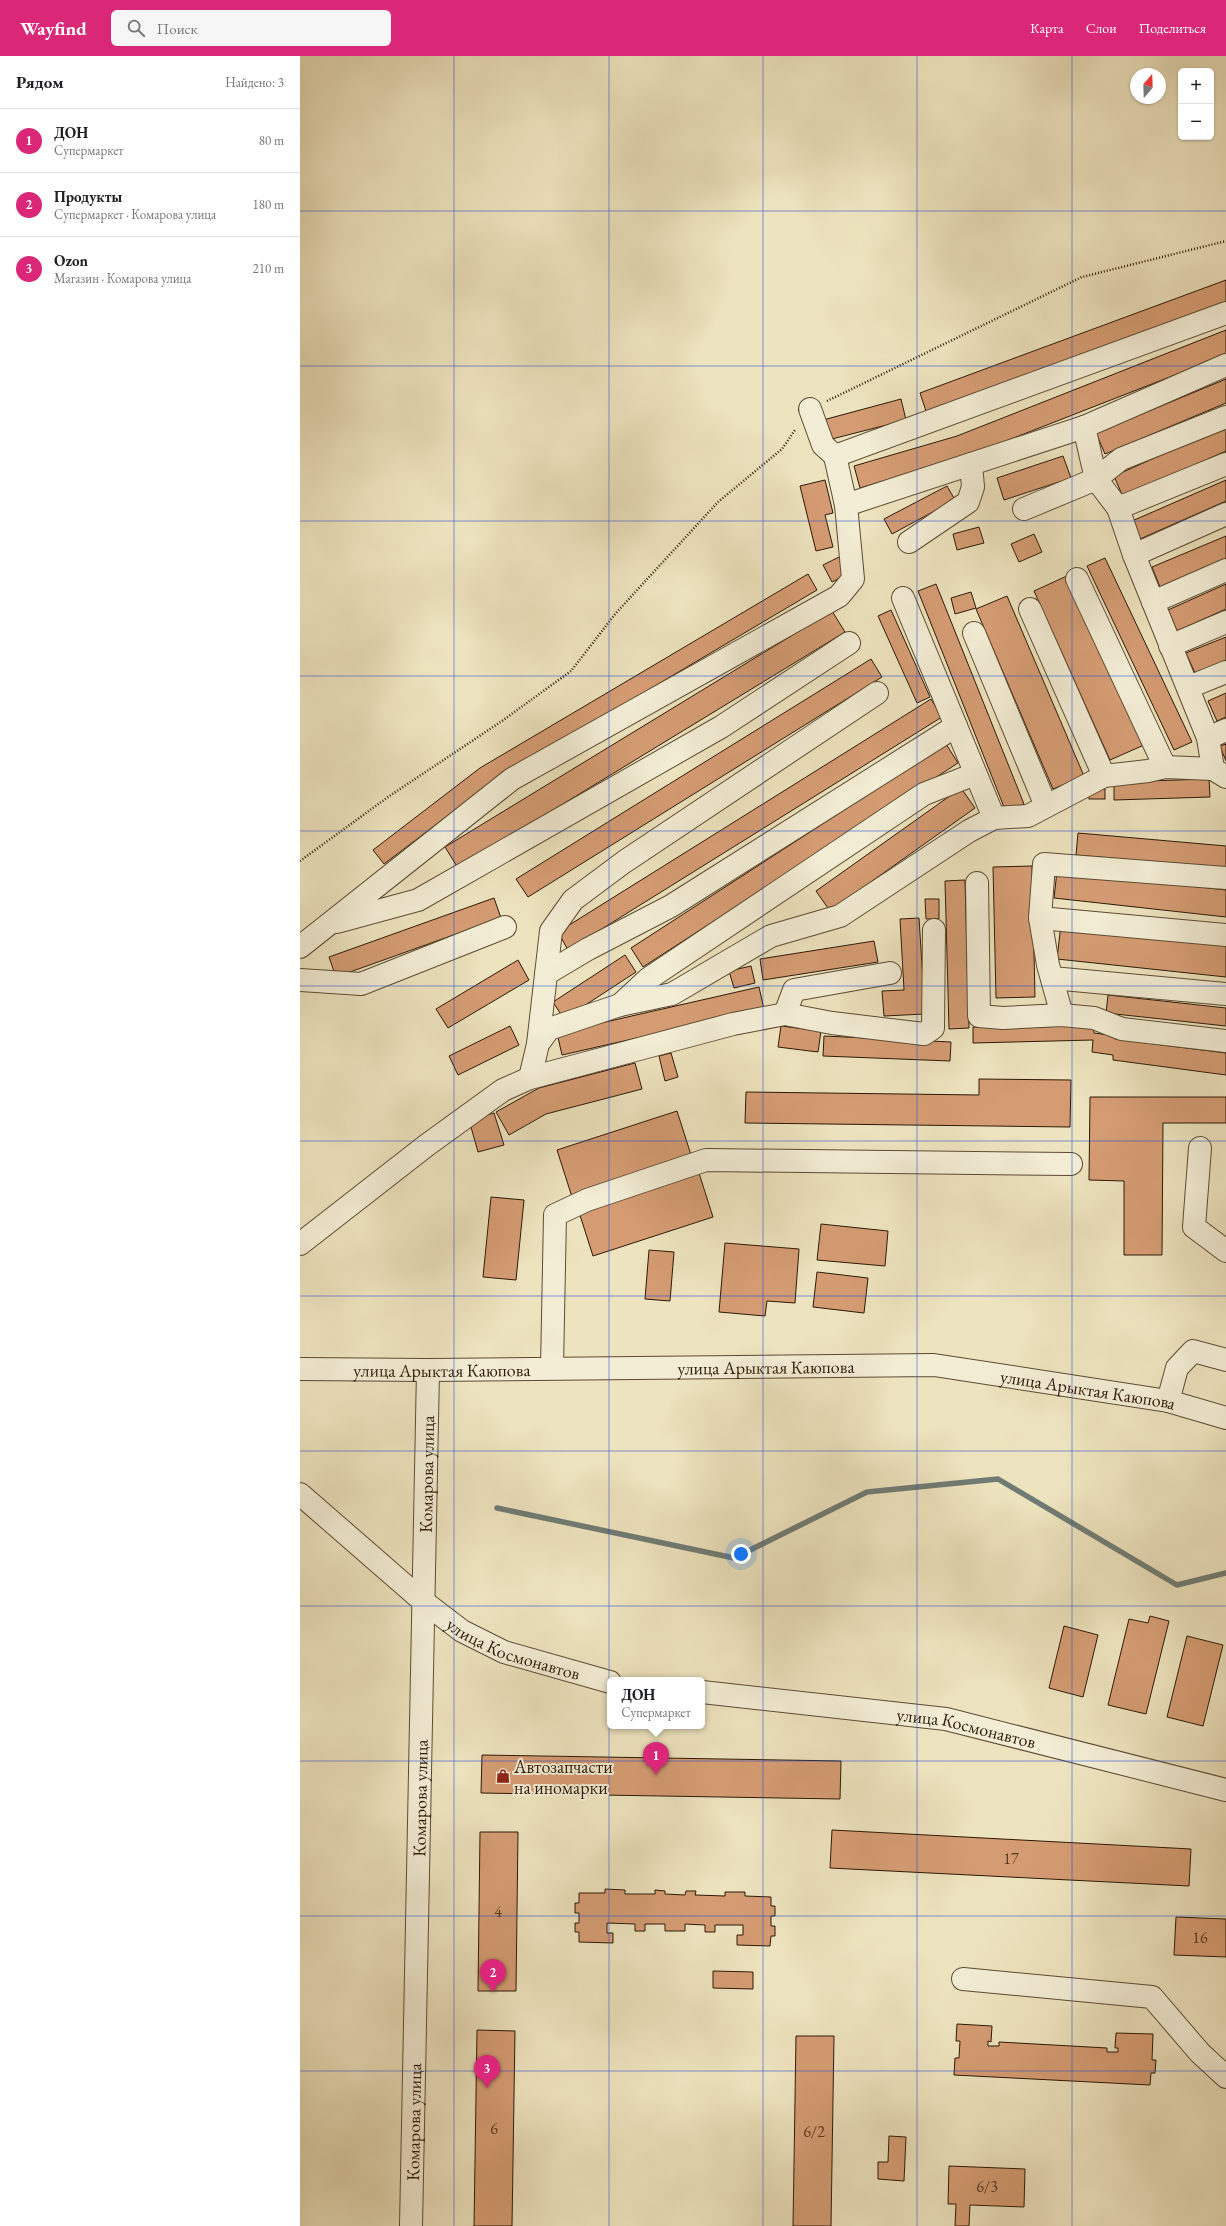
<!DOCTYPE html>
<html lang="ru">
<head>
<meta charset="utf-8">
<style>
  :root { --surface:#fff; --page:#f6f6f6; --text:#202124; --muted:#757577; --line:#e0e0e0; --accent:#db2777 }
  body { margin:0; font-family:"EB Garamond",serif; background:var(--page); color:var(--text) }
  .controls { position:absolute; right:12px; top:12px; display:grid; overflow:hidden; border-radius:6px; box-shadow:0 1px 3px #0004 }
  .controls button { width:36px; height:36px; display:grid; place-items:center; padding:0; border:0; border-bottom:1px solid var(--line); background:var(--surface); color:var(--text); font:20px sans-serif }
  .compass { position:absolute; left:830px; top:12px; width:36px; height:36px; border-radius:50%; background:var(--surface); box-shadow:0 1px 3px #0004; rotate:19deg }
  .you { position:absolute; left:441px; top:1498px; width:14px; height:14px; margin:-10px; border:3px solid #fff; border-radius:50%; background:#1a73e8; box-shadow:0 0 0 6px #1a73e833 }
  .badge { display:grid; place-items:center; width:26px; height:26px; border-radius:50%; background:var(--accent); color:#fff; font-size:13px; font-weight:700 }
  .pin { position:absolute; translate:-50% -33px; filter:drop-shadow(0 1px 2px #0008) }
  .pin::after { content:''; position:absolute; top:21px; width:14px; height:12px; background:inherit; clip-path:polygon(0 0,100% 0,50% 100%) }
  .popup { position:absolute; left:307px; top:1621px; width:98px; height:52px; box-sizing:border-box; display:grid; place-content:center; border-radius:6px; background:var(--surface); filter:drop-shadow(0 1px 3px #0005); font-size:13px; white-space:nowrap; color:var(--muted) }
  .popup b { font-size:15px; color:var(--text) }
  .popup::after { content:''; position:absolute; left:50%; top:100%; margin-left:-8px; border:8px solid transparent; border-top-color:var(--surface) }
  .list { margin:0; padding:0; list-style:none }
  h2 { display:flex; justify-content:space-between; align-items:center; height:52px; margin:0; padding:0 16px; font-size:17px }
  h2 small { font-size:13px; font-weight:400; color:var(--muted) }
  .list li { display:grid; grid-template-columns:26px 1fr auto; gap:12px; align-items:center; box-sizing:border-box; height:64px; padding:0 16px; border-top:1px solid var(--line) }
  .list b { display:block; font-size:15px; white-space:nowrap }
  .list p { margin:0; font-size:13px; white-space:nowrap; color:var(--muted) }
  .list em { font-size:13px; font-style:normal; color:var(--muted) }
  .icon { flex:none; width:22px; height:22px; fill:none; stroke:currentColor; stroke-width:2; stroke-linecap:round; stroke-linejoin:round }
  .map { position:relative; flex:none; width:926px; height:2170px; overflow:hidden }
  header { display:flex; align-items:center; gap:24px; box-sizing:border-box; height:56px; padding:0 20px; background:var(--accent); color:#fff }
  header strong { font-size:19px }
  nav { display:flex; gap:22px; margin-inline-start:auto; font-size:14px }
  .search { width:280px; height:36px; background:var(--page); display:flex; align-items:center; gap:10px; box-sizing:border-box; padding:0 14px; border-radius:6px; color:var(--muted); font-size:15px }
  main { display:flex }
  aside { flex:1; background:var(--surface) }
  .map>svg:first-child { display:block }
</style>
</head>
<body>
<header>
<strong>Wayfind</strong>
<div class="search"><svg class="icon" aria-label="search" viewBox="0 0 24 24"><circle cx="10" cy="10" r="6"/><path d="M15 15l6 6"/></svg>Поиск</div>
<nav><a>Карта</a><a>Слои</a><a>Поделиться</a></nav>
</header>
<main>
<aside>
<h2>Рядом<small>Найдено: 3</small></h2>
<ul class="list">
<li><span class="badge">1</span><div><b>ДОН</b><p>Супермаркет</p></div><em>80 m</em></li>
<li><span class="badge">2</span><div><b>Продукты</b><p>Супермаркет · Комарова улица</p></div><em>180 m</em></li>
<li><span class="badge">3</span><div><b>Ozon</b><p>Магазин · Комарова улица</p></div><em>210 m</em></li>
</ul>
</aside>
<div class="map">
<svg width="926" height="2170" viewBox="0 0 926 2170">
  <rect width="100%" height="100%" fill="#ede3be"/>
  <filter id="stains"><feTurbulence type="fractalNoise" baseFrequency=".005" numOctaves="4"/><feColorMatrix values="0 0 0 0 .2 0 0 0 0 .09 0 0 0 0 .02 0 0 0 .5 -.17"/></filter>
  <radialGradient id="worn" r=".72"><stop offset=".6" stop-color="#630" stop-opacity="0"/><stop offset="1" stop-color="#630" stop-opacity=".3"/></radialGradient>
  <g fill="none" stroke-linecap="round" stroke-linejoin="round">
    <path stroke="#707b73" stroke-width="5.5" d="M197 1452 434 1502 567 1436 698 1423 877 1529 926 1517"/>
  </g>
  <g fill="#d59c73" stroke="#2d1906">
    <path d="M926 224V246L626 355 620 337Z"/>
    <path d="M926 274V299L665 401 560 432 554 410 657 380Z"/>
    <path d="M926 323V347L805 398 796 377Z"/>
    <path d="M601 343 606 364 528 384 523 364Z"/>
    <path d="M926 370V395L823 441 814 420Z"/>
    <path d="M763 400 771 422 704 444 697 422Z"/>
    <path d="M525 424 533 457 525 459 533 491 516 495 500 430Z"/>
    <path d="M926 424V445L840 483 832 465Z"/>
    <path d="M647 430 655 444 592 478 584 463Z"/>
    <path d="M679 471 684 487 657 494 653 478Z"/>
    <path d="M734 478 742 496 719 506 711 488Z"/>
    <path d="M926 480V504L860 531 852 511Z"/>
    <path d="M539 501 548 518 532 526 523 509Z"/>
    <path d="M805 502 892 686 874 694 787 510Z"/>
    <path d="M508 518 517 534 191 727 84 808 73 794 180 712Z"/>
    <path d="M769 519 844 689 810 704 734 535Z"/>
    <path d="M636 528 724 748 706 756 618 535Z"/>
    <path d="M926 528V553L877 575 868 554Z"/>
    <path d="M671 536 676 552 655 558 651 542Z"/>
    <path d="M707 540 784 720 753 733 676 553Z"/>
    <path d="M591 554 630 641 617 647 578 560Z"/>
    <path d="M532 555 545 576 158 812 145 791Z"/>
    <path d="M926 581V604L895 617 886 597Z"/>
    <path d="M571 603 582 621 228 841 216 823Z"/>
    <path d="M926 637V661L917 665 908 645Z"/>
    <path d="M631 643 642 661 268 894 258 876Z"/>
    <path d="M646 688 658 707 343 911 331 892Z"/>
    <path d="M926 688V705L920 690Z"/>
    <path d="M909 723 910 741 814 744V726Z"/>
    <path d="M661 732 675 752 530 855 516 835Z"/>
    <rect x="789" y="733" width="16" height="10"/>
    <path d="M778 777 926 790V812L776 799Z"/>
    <path d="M732 810 735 941 696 942 693 811Z"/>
    <path d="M757 815 926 834V861L754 842Z"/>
    <path d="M665 824 669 972 649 973 645 825Z"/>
    <path d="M194 842 201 862 36 921 29 901Z"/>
    <path d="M625 843H639V863H626Z"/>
    <path d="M619 862 625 958 584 960 582 935 604 934 600 863Z"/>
    <path d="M761 868 926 886V921L757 903Z"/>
    <path d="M574 885 578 906 463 924 460 903Z"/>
    <path d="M325 899 336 916 264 963 253 946Z"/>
    <path d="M218 904 229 924 148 972 136 953Z"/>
    <path d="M451 910 455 927 434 932 429 915Z"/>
    <path d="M459 931 464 953 262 999 257 977Z"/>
    <path d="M808 939 926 952V970L806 957Z"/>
    <path d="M793 968 794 977 816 980 815 983 926 997V1019L813 1004V999L792 996 793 984 673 987V971Z"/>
    <path d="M210 970 219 989 158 1019 149 1000Z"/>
    <path d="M481 970 521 975 518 996 478 991Z"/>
    <path d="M524 980 651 986 650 1005 523 1000Z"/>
    <path d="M371 997 378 1021 365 1025 359 1000Z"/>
    <path d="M335 1007 342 1033 246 1058 209 1079 196 1056 239 1032Z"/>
    <path d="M679 1023 771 1024 770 1071 445 1067 446 1036 679 1039Z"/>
    <path d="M790 1041H926V1067H863L862 1199H824V1125L789 1124Z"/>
    <path d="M377 1055 392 1102 272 1141 257 1094Z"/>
    <path d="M194 1057 204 1089 178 1096 169 1064Z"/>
    <path d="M398 1114 413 1161 293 1200 278 1153Z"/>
    <path d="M191 1141 224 1144 216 1224 183 1221Z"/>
    <path d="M521 1168 588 1175 585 1210 517 1204Z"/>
    <path d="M425 1187 499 1193 495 1247 467 1245 465 1260 419 1256Z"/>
    <path d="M349 1194 374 1196 370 1245 345 1243Z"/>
    <path d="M517 1216 568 1222 564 1257 513 1251Z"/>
    <path d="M850 1560 869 1565 846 1658 808 1649 829 1563 848 1567Z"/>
    <path d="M764 1570 798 1579 783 1641 749 1632Z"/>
    <path d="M887 1580 923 1589 903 1670 867 1661Z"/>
    <path d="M182 1699 541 1705 540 1743 181 1737Z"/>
    <path d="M532 1774 891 1793 889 1830 530 1812Z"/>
    <path d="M180 1776H218L216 1935H178Z"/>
    <path d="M305 1833 325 1834V1838H355V1834L365 1835V1838L385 1839 386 1835H396L395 1839 425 1840V1836H445V1840L471 1841V1850H475V1860H471V1870H475V1880H471L470 1890 437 1889V1879H443V1869H415V1876H405V1869L385 1868V1875H365V1868H345V1875H335V1868L307 1867V1877H313V1887L279 1886V1876H275V1867H279V1857H275V1847H279V1837H305Z"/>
    <path d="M876 1861 926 1863V1901L874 1899Z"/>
    <path d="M413 1915 453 1916V1933L413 1932Z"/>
    <path d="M657 1968 692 1970 691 1986 688 1985V1990H699V1986L807 1992V1996H818V1992H815L816 1977 853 1978 852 2004H856L855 2017H851L850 2029 654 2019 655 2002H659L660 1985H656Z"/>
    <path d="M177 1974 215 1975 212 2170H174Z"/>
    <path d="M496 1980H534L531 2170H493Z"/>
    <path d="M589 2080 606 2081 604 2125 578 2123V2106H588Z"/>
    <path d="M649 2110 725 2113 724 2151 670 2149 669 2170H655L656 2148H648Z"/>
  </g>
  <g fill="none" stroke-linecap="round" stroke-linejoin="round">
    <defs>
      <g id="minor">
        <path d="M510 353 523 389 535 400"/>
        <path d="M784 371 796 423 818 452 834 499 908 682 913 713"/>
        <path d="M546 449 784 371 926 309"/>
        <path d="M818 452 926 408"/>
        <path d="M724 453 796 423 821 403 926 361"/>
        <path d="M609 486 668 446 673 431 671 408"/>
        <path d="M834 499 926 458"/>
        <path d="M777 523 865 711"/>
        <path d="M603 542 694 762"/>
        <path d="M853 546 926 514"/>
        <path d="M730 553 804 720"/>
        <path d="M674 577 746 750"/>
        <path d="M870 590 926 566"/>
        <path d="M889 631 926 616"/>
        <path d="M908 682 926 674"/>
        <path d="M677 827 679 960 703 962 762 959 794 962 822 973 926 985"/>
        <path d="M740 862 926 879"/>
        <path d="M37 866 118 844 421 671 549 587"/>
        <path d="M0 891 212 723 539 540 553 523 546 449 535 400 926 257"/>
        <path d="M246 918 288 893 371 850 656 670"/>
        <path d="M752 922 926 938"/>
        <path d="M0 924 61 928 205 871"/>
        <path d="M320 949 348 923 624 738 675 718"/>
        <path d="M485 958 494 934 590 917"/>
        <path d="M762 959 748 909 740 862 744 808 926 822"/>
        <path d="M238 988 251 875 273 844 324 806 577 637"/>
        <path d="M230 1022 238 988 249 973 320 949 372 938 471 880 540 860 669 775 694 762 728 760 804 720 848 715 865 711 913 713 926 721"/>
        <path d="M900 1092 894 1171 926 1195"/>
        <path d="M0 1188 127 1089 203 1034 230 1022 433 968 485 958 532 967 624 978 633 972 634 874"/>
        <path d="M252 1312 255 1159 287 1144 406 1104 771 1108"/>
        <path id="s1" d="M0 1313 128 1314 634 1309 868 1345 926 1362"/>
        <path d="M868 1345 877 1312 893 1295 926 1304"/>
        <path id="s2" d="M0 1438 124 1546 162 1575 204 1596 310 1626"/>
        <path id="s3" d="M402 1636 646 1663 926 1734"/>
        <path d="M663 1923 852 1941 900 1997 926 2021"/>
        <path id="s4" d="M111 2170 128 1314"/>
      </g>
    </defs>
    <use href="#minor" stroke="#5d4c34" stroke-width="24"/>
    <g stroke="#2d1906" stroke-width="2.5" stroke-dasharray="1 2" stroke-linecap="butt">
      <path d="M527 345 782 221 926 185"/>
      <path d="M0 805 88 741 202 665 271 615 316 557 418 446 482 393 495 374"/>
    </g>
    <use href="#minor" stroke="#f3edd5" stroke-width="22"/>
  </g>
  <path fill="none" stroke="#1d4ed8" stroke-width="1" stroke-opacity="0.55" d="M154 0V2170M309 0V2170M463 0V2170M617 0V2170M772 0V2170M0 155H926M0 310H926M0 465H926M0 620H926M0 775H926M0 930H926M0 1085H926M0 1240H926M0 1395H926M0 1550H926M0 1705H926M0 1860H926M0 2015H926"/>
  <defs>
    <symbol id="shop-bare" viewBox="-9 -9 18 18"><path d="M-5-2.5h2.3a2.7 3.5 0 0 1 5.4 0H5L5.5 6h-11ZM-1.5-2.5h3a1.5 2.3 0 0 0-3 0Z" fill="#8f2418" stroke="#f3edd5" stroke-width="2.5" paint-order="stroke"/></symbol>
  </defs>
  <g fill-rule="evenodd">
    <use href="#shop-bare" x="193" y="1710" width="20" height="20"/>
  </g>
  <g text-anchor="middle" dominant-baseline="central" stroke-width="4" stroke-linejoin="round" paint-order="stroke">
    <g font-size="16" fill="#573a21">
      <text x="711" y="1802">17</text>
      <text x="198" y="1855">4</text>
      <text x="900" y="1881">16</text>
      <text x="194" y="2072">6</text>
      <text x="514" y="2075">6/2</text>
      <text x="687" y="2130">6/3</text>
    </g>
    <g font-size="18" fill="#2d1906" stroke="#f3edd5">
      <text stroke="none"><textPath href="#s1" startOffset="466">улица Арыктая Каюпова</textPath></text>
      <text stroke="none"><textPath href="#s1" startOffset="142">улица Арыктая Каюпова</textPath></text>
      <text stroke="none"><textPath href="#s1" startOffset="790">улица Арыктая Каюпова</textPath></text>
      <text stroke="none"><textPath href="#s4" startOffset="752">Комарова улица</textPath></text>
      <text stroke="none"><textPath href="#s2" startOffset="267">улица Космонавтов</textPath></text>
      <text stroke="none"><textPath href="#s3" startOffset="267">улица Космонавтов</textPath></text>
      <text stroke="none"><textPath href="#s4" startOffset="428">Комарова улица</textPath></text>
      <text stroke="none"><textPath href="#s4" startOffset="104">Комарова улица</textPath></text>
    </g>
    <g font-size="18" fill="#2d1906" stroke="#f3edd5" text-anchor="start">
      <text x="214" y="1710">Автозапчасти<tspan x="214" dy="21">на иномарки</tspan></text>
    </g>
  </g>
  <rect width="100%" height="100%" filter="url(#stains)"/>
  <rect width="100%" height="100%" fill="url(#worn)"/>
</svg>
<div class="controls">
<button>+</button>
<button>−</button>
</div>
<svg class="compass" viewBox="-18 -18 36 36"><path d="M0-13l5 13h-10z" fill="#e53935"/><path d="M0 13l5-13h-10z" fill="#757577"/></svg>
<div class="you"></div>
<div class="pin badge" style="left:356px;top:1719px">1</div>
<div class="popup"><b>ДОН</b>Супермаркет</div>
<div class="pin badge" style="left:193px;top:1936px">2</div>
<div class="pin badge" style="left:187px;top:2032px">3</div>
</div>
</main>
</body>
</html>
